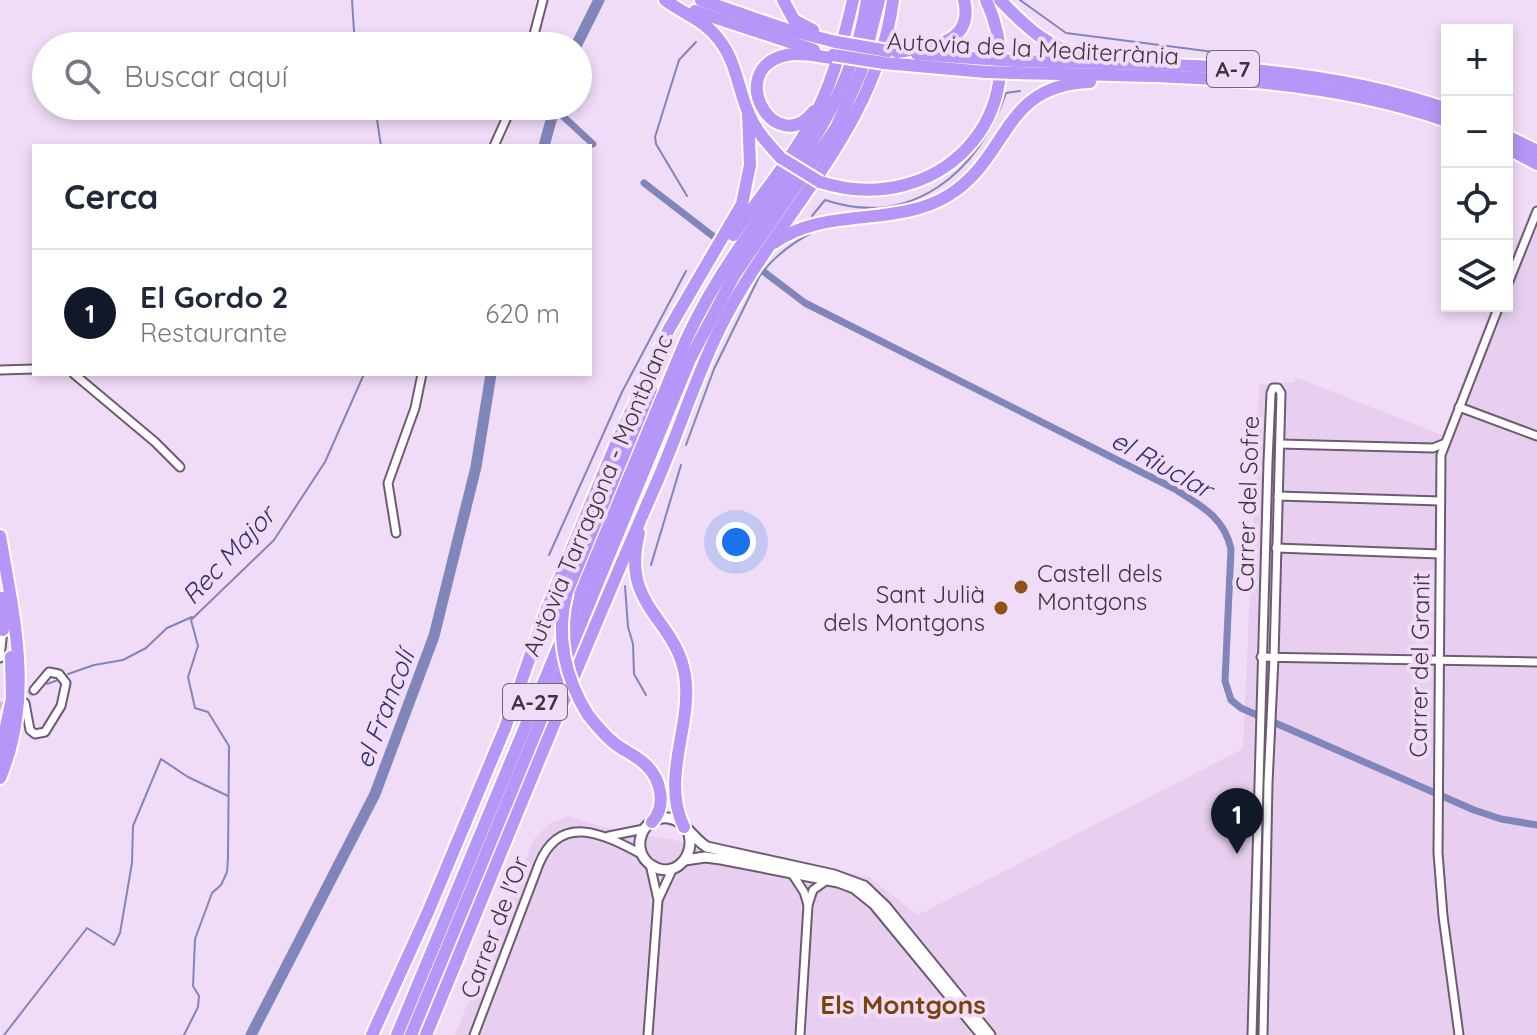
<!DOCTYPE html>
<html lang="es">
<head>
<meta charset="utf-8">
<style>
  :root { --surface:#fff; --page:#f6f6f7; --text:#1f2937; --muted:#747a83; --line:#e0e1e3; --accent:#111827 }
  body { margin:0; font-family:Quicksand,sans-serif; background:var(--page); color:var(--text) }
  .controls { position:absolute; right:24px; top:24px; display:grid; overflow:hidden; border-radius:0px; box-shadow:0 4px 12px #0003 }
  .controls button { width:72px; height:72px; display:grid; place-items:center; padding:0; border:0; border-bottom:2px solid var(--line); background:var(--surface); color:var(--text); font:40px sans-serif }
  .you { position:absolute; left:736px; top:542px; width:28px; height:28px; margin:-20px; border:6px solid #fff; border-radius:50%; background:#1a73e8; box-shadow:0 0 0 12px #1a73e833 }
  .badge { display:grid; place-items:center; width:52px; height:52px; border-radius:50%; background:var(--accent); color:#fff; font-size:26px; font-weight:700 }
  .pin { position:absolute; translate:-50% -66px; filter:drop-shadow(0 2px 4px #0008) }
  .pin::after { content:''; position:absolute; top:42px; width:28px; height:24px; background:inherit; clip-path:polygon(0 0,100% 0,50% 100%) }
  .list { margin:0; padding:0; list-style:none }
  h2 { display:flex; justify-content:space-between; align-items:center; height:104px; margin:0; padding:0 32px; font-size:34px }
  h2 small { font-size:26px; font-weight:400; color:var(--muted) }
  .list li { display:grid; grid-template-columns:52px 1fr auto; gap:24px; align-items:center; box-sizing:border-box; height:128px; padding:0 32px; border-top:2px solid var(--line) }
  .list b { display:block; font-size:30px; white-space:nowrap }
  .list p { margin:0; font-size:26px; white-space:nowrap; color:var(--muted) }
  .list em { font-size:26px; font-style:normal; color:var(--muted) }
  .icon { flex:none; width:44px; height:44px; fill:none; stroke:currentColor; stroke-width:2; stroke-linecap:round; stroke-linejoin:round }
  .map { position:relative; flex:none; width:1537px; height:1035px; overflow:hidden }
  .search { position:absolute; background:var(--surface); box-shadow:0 4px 12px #0003; left:32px; top:32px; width:560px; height:88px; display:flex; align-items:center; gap:20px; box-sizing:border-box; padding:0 28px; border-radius:44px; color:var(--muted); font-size:30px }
  .panel { position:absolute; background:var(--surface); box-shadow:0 4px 12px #0003; left:32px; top:144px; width:560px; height:232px; border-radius:0px }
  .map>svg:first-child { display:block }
</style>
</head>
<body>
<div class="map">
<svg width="1537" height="1035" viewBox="0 0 1537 1035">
  <rect width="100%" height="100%" fill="#f1dcf7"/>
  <path fill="#e8cff0" d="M1529 213 1537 216V1035H455L534 839 549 824 568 816 599 826 869 877 918 915 1243 749 1259 385 1294 382 1295 377 1442 435 1492 306H1507V268Z"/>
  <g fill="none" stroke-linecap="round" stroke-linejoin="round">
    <g stroke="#8086b9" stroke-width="2">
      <path d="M352 0 354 31 358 46"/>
      <path d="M1020 0 1066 33 1214 52"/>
      <path d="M375 106 381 146"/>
      <path d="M687 196 656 144 655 137 679 60 696 42"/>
      <path d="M812 216 825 200C912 229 979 172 1006 93L1020 91"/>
      <path d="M686 445 714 369 759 277C772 258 792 243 813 232"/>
      <path d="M549 555 622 392 686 271"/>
      <path d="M651 565 681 465"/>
      <path d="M625 586 628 627 633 644 634 674 646 695"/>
      <path d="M68 674 94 665 123 660 146 648 167 628 192 617"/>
      <path d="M47 684 58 680"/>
      <path d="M4 1035 87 928 114 945 120 933 132 863 133 826 161 759 188 777 228 796"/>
      <path d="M184 1035 198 1007 199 996 193 986 195 939 212 893 221 885 227 872 228 858 229 746 208 712 195 708 188 677 198 646 191 620 274 540 325 462 364 374"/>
    </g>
    <g stroke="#8086b9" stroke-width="7">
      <path d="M554 108 593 144"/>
      <path d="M644 183 718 240"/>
      <path d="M759 268 805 303 1175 489C1201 506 1224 517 1231 549L1225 681 1231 700 1241 708 1474 810 1501 819 1537 825"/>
    </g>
    <g stroke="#8086b9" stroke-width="11">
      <path d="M576 46 599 0"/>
      <path d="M544 146 555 106"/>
      <path d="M251 1035 375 794 434 636 476 467 491 374"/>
    </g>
    <path stroke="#cdbbd2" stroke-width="7" stroke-dasharray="7 3.5" stroke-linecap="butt" d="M0 706 22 700 34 690"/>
    <defs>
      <g id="street">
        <path d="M531 46 543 0"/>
        <path d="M494 146 512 106"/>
        <path d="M1507 286 1537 211"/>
        <path d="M0 370 34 369"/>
        <path d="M74 374 155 442 180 467"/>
        <path d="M1459 407 1537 436"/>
        <path d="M1280 444 1433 448 1443 444"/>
        <path d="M1278 496 1440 501"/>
        <path d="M396 533 388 483 415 408 422 374"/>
        <path d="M1276 548 1440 554"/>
        <path d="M1261 657 1537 662"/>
        <path d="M0 658 3 630"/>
        <path d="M25 703 30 730 35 734 45 732 61 706 66 683 59 674 49 672 34 690"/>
        <path d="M609 836 644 829"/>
        <path d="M791 872 804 892 808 905"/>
        <path d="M659 898 673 868"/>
        <path d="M474 1035 539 864C560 813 602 833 641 854"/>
        <path d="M648 1035 658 900 650 864"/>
        <path d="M800 1035 808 905 813 890 827 880"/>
        <path d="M1252 1035 1268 462 1271 393 1273 388H1278L1281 393 1274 658 1268 783 1263 1035"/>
        <path d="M1459 1035 1443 916 1438 853 1441 455 1499 306"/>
      </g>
      <g id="secondary">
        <path d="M688 831C697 854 675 881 651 865 629 850 642 815 668 818 685 820 694 840 707 847L834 875 864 886 886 907 990 1035"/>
        <path d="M685 860 705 857 721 859 838 882 854 888 874 904 982 1035"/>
      </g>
      <g id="highway">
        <path d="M665 0C685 15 705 20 720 41 736 62 738 88 748 112 755 130 768 144 781 158"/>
        <path d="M701 0 785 29 836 42"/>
        <path d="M783 0 794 20 813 30"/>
        <path d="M1000 0C1026 27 1050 51 1088 56"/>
        <path d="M695 11 814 50"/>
        <path d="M897 52C928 48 975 44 964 0"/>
        <path d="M917 54 986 59"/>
        <path d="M1015 61C1160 65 1309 61 1447 109"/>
        <path d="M884 63 986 72"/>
        <path d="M1014 73C1159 77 1308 72 1447 121"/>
        <path d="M814 111C775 161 723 68 787 55 802 52 816 56 831 58"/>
        <path d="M1507 136 1537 151"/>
        <path d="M1507 148 1537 164"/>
        <path d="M820 182C938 219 1039 115 986 0"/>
        <path d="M733 235C758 199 787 166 808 128 831 90 843 43 853 0"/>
        <path d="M774 243C825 206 896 228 949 195 1011 156 1001 85 1090 82"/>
        <path d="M639 533C620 607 675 617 685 675 693 725 660 778 684 827"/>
        <path d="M0 536C14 618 34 698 0 778"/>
        <path d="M567 592 651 389"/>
        <path d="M2 598 3 630"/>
        <path d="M588 715C596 725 604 735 614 743 624 751 637 756 646 765 661 779 667 806 652 822"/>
        <path d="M0 755 12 698 11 657"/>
        <path d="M372 1035 428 912 505 728 546 611 616 444 669 329 742 204 750 165 748 112"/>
        <path d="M397 1035 686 340C700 310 716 282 735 254 792 169 851 106 867 0"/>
        <path d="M411 1035 690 359 735 274 836 128 861 72 879 0"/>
        <path d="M426 1035C502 851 576 666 656 484 679 432 695 378 720 328 776 215 876 131 893 0"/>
      </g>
    </defs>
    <use href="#street" stroke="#6d5b73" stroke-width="11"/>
    <use href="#secondary" stroke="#6d5b73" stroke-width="13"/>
    <use href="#highway" stroke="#fff" stroke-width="16"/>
    <use href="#street" stroke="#fff" stroke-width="7"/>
    <use href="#secondary" stroke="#fff" stroke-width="9"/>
    <use href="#highway" stroke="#b696f6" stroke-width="12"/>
    <defs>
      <g id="highway-bridge">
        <path d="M836 42 888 51"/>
        <path d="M833 55 884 63"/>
        <path d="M986 59 1015 61"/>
        <path d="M986 72 1014 73"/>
        <path d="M781 158 820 182"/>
        <path d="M567 592C555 635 565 678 588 715"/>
      </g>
    </defs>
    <use href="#highway-bridge" stroke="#fff" stroke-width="16" stroke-linecap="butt"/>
    <use href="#highway-bridge" stroke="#b696f6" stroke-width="12"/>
  </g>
  <g fill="#905117" stroke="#f1dcf7" stroke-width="3">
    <circle cx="1021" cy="587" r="8"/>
    <circle cx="1001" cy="608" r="8"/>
  </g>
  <g text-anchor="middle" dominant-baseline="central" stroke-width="8" stroke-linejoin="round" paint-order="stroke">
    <g fill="#f1dcf7" stroke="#736776" stroke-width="2">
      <rect x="1207" y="51" width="52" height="36" rx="6"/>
      <rect x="503" y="684" width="64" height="36" rx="6"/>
    </g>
    <g font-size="22" font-weight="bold" fill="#3d353f">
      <text x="1233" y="69">A-7</text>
      <text x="535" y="702">A-27</text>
    </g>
    <g font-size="24" fill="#3d353f" stroke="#f1dcf7">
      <text transform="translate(1033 48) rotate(3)">Autovia de la Mediterrània</text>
      <text transform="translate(597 495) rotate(-67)">Autovia Tarragona - Montblanc</text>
      <text transform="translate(1247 504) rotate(-88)">Carrer del Sofre</text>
      <text transform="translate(1419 665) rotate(-89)">Carrer del Granit</text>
      <text transform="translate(494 927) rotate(-69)">Carrer de l'Or</text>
    </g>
    <g font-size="24" fill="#3d353f" stroke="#f1dcf7" text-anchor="start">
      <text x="1037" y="573">Castell dels<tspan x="1037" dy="28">Montgons</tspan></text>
      <text x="985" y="594" text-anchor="end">Sant Julià<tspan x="985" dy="28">dels Montgons</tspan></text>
    </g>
    <g font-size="26" font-style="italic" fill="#2f306f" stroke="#f1dcf7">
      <text transform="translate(1162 464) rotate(29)">el Riuclar</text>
      <text transform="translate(228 555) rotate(-47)">Rec Major</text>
      <text transform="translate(384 709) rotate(-69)">el Francolí</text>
    </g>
    <g font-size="26" font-weight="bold" fill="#7b430c" stroke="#f1dcf7">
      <text x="903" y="1004">Els Montgons</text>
    </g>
  </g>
</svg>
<div class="controls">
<button>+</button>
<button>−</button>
<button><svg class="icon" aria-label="locate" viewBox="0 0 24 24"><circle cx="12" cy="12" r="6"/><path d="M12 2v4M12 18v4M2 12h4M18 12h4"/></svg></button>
<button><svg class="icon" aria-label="layers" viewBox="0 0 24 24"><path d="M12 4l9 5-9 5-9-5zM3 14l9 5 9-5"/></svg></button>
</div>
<div class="you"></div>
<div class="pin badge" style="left:1237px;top:854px">1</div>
<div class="search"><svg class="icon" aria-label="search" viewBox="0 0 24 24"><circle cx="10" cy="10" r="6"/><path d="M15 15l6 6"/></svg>Buscar aquí</div>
<section class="panel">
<h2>Cerca<small></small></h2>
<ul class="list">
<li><span class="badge">1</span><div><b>El Gordo 2</b><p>Restaurante</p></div><em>620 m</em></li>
</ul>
</section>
</div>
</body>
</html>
